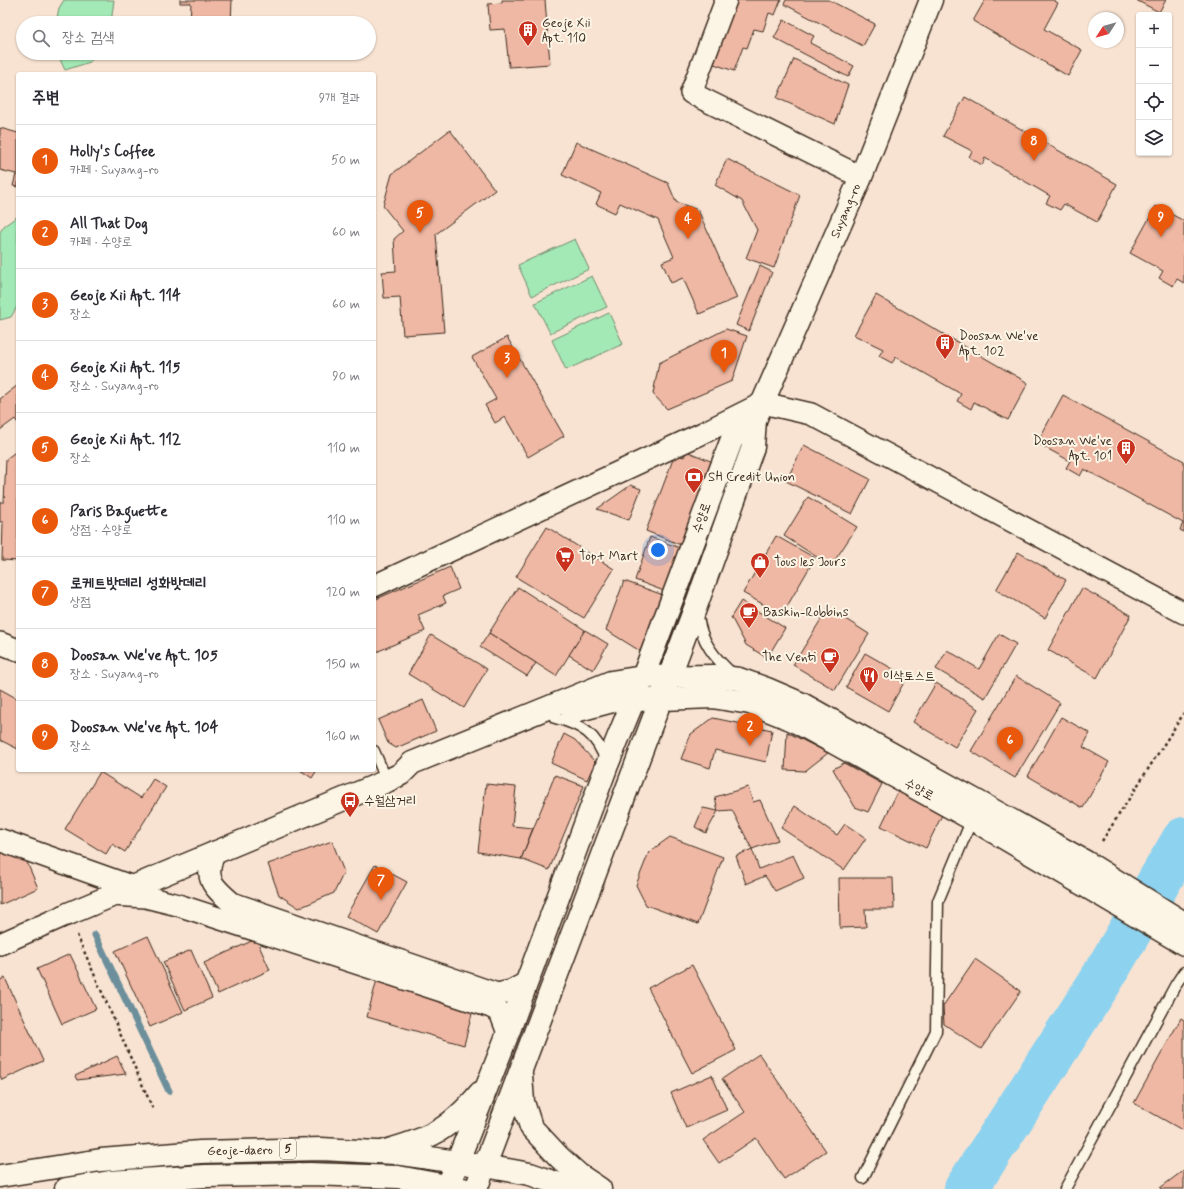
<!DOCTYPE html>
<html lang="ko">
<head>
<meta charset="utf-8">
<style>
  :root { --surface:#fff; --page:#f2f2f3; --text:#2b2b33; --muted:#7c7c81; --line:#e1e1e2; --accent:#ea580c }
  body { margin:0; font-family:Mynerve,"Poor Story",sans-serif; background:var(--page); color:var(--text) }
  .controls { position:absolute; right:12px; top:12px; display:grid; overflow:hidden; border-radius:4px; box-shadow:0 1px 3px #0004 }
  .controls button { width:36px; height:36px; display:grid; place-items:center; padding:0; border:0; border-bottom:1px solid var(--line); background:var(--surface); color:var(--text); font:20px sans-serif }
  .compass { position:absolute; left:1088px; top:12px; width:36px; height:36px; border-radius:50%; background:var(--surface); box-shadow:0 1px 3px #0004; rotate:234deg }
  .you { position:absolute; left:658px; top:550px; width:14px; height:14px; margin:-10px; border:3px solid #fff; border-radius:50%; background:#1a73e8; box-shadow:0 0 0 6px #1a73e833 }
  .badge { display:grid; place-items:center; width:26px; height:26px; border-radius:50%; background:var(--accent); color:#fff; font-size:13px; font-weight:700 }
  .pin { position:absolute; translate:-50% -33px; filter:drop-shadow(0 1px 2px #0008) }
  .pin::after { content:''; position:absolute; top:21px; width:14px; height:12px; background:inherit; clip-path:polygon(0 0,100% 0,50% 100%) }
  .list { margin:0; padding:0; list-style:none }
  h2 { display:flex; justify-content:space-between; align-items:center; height:52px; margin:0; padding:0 16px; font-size:17px }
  h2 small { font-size:13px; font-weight:400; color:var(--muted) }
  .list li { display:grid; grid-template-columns:26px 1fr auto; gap:12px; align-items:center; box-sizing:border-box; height:72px; padding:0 16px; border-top:1px solid var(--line) }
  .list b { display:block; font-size:15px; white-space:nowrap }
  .list p { margin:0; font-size:13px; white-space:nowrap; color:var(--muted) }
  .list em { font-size:13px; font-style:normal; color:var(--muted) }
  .icon { flex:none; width:22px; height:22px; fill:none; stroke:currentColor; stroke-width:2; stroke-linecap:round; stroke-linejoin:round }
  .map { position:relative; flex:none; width:1184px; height:1189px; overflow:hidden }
  .search { position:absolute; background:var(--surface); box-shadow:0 1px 3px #0004; left:16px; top:16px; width:360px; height:44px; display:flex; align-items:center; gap:10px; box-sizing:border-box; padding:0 14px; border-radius:22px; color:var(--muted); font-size:15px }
  .panel { position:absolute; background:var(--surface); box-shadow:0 1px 3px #0004; left:16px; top:72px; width:360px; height:700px; border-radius:4px }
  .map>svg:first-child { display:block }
</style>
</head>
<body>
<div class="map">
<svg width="1184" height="1189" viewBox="0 0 1184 1189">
  <rect width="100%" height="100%" fill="#f8e3d2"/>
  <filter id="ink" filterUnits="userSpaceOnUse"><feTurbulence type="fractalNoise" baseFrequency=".025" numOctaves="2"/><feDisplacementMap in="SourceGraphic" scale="8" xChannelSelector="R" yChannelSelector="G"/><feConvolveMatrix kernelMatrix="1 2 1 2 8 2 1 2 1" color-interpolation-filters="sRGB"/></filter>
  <g filter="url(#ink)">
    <g fill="#a3e9b6" stroke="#6f8a6a">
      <path d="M64 0H114L111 23H56L59 8Z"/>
      <path d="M57 53H96L90 62 65 70Z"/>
      <path d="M18 216V305L11 317 0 320V232L4 226Z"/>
      <path d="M575 239 589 269 532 296 518 265Z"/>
      <path d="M592 276 607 307 550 333 535 303Z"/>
      <path d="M609 313 623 344 566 370 552 340Z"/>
    </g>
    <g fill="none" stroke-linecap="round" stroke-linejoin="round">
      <path stroke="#6c8f9b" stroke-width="7" d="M95 935 169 1091"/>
      <path stroke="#8dd2ef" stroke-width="44" d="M966 1189 1100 982 1184 839"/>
    </g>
    <g fill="#efb8a4" stroke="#3b2a1e">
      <path d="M180 0H232L231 23H190L191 3H180Z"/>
      <path d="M502 0H545L550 64 509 67 505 29 490 30 488 4 502 3Z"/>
      <path d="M736 0H781L775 15 769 13 763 31 754 29 747 48 743 47 734 71 714 64Z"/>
      <path d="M786 0H829L875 24 863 46 784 4Z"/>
      <path d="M985 0H1053L1058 3 1044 29 1082 50 1068 76 973 21Z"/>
      <path d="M1136 0H1166L1159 12Z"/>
      <path d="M784 20 814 36 810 43 854 66 848 77 774 38Z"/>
      <path d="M794 59 848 85 835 124 777 98Z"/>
      <path d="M965 97 1117 184 1097 222 1064 204 1060 210 1046 203 1050 196 985 158 982 165 969 157 972 151 943 136Z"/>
      <path d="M0 128 18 133V187L13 186 16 174 0 170Z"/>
      <path d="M450 130 495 190 436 234 444 332 403 335 400 297 384 298 382 272 396 271 394 239 403 231 383 206 392 174Z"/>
      <path d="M576 142 668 183 676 202 698 210 737 298 699 314 683 278 671 283 662 262 674 257 658 220 620 203 615 213 596 204 601 193 562 175Z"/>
      <path d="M727 159 800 195 774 268 746 258 757 230 742 201 715 185Z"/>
      <path d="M1156 206 1184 221V283L1177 279 1173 286 1159 278 1163 271 1130 253Z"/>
      <path d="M760 266 772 272 749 331 736 325Z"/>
      <path d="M876 295 1028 383 1008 420 974 402 971 409 957 401 961 394 896 357 892 363 879 356 883 349 854 335Z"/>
      <path d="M726 329 747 336 732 381 667 409 653 394 659 363Z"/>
      <path d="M507 337 564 436 528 457 505 417 495 423 485 405 496 399 472 357Z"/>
      <path d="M18 385V423L15 419 0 430V399Z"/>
      <path d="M1063 395 1184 461V532L1180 530 1183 523 1084 469 1080 476 1066 468 1070 461 1037 443Z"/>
      <path d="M804 445 870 479 852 514 786 481Z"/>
      <path d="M18 450V561L2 560 3 522H0V502H4L6 459Z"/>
      <path d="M686 451 713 462 681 545 646 531 675 454 684 457Z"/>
      <path d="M631 485 641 489 629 520 597 509Z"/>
      <path d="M808 497 857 527 831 566 784 536Z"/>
      <path d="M547 527 614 569 584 618 516 577Z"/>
      <path d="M776 536 815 558 782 615 743 593Z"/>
      <path d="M650 537 680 548 664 591 635 580Z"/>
      <path d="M1018 552 1066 580 1045 618 996 590Z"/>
      <path d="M450 567 459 589 443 596 446 603 418 615 425 631 374 653V600Z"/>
      <path d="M624 581 666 596 645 654 606 630Z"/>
      <path d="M518 587 585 630 556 676 489 633Z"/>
      <path d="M1082 588 1131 615 1097 678 1048 650Z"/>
      <path d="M741 601 785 628 767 658 746 645 731 617Z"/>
      <path d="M828 608 869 634 835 690 793 665Z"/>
      <path d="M585 630 608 644 593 670 569 655Z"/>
      <path d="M489 633 536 663 527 676 480 647Z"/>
      <path d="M999 634 1016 644 985 698 936 669 947 650 979 669Z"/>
      <path d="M431 635 487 669 464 708 408 674Z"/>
      <path d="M865 653 907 677 888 711 846 687Z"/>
      <path d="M1016 676 1060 703 1015 778 971 751Z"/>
      <path d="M936 683 978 709 955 747 913 722Z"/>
      <path d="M0 689 18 699V749L0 740Z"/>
      <path d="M423 700 436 731 396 748 388 743 378 720Z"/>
      <path d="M1061 717 1090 733 1083 747 1109 762 1083 808 1028 776Z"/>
      <path d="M713 718 772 730 766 762 715 750 710 768 681 759 691 734Z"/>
      <path d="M787 732 828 753 805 771 785 770Z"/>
      <path d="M564 734 575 740 595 762 587 780 551 763Z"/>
      <path d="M844 763 882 784 868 812 855 807 833 769Z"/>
      <path d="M300 770H317L312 778Z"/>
      <path d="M100 772 141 798 153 779 166 787 125 852 112 844 106 854 65 829Z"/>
      <path d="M555 775 584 786 549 870 521 859Z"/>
      <path d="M486 784 516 787 512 826 533 828 521 859 478 852Z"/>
      <path d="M748 787 753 802 760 800 778 840 752 849 732 810 718 811 715 797Z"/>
      <path d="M898 791 943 813 926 848 881 826Z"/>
      <path d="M795 806 837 835 845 824 866 838 844 870 781 828Z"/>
      <path d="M703 808 718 811 706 833 695 827Z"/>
      <path d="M670 837 723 857 698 924 646 905 636 885 649 852Z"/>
      <path d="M332 841 344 872 334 893 299 908 279 895 268 864Z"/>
      <path d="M752 849 759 869 793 855 804 878 775 891 765 876 746 884 736 856Z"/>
      <path d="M0 851 26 860 38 888 0 905Z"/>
      <path d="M375 865 407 882 378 934 346 916Z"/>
      <path d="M839 878H893L894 909H865L866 927 840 928Z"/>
      <path d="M148 936 183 1012 150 1027 115 951Z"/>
      <path d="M256 939 270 970 218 994 204 963Z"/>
      <path d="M191 950 212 998 185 1010 163 962Z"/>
      <path d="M70 954 96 1009 62 1024 37 969Z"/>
      <path d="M975 959 1021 991 981 1049 944 1024 943 1006Z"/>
      <path d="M692 965 736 1050 692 1073 648 988Z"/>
      <path d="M378 976 474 1006 464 1045 367 1017Z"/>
      <path d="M5 978 43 1061 2 1080 0 1076V980Z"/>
      <path d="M1181 1018 1184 1020V1131L1134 1103Z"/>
      <path d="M759 1054 826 1151 784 1179 756 1138 719 1163 703 1140 745 1112 722 1079Z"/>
      <path d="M117 1056 126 1074 77 1080 75 1076Z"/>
      <path d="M712 1075 727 1110 686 1128 671 1093Z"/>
      <path d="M1184 1170V1189H1161L1160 1188Z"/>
    </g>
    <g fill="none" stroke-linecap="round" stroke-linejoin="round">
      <defs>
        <g id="lane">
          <path d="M698 616C701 641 714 658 734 675"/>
          <path d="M555 718C582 725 597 734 606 762"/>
          <path d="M374 751 387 781"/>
          <path d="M863 1178 936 1031 938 901 972 819"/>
          <path d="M1065 1189 1176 984 1184 972"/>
        </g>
        <g id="street">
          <path d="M726 0 691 93 861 177"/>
          <path d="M374 586 705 432 763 403 811 414 1184 613"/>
          <path d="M0 643 18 650"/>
          <path d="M215 852C203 878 212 886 232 903L497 994 511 991 526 983"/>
          <path d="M112 895 146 897 178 905 491 1007 500 1012 508 1033"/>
          <path d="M0 944 68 914"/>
        </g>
        <g id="secondary">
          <path d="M572 712 613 701 712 697 750 703 793 720 972 819 1184 944"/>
          <path d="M0 840 132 887"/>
          <path d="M68 914 387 781 401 774 412 763 611 682 643 677 714 676 739 679 767 689 802 704 1086 862 1184 923"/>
          <path d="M521 1075 523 1102 531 1127 559 1157 579 1175 600 1189"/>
          <path d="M382 1152C429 1139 448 1131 480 1093"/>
          <path d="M448 1186 508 1033 607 765 643 677 732 439 755 420"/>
          <path d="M476 1189 696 606 753 447 755 420 861 177 931 0"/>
        </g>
        <g id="primary">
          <path d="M0 1176 101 1160 200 1152 321 1149 395 1153 485 1166 530 1174 573 1189"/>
          <path d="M66 1189 110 1182 205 1176 310 1174 398 1177 463 1189"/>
        </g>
      </defs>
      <use href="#lane" stroke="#3b2a1e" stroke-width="13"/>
      <use href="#street" stroke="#3b2a1e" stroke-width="24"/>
      <use href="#secondary" stroke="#3b2a1e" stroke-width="25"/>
      <use href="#primary" stroke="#3b2a1e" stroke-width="25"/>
      <g stroke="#3b2a1e" stroke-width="2.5" stroke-dasharray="3 3" stroke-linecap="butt">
        <path d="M1102 841 1184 713"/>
        <path d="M77 935 153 1109"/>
      </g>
      <use href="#lane" stroke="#fcf5e5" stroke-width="10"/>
      <use href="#street" stroke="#fcf5e5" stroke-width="21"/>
      <use href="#secondary" stroke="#fcf5e5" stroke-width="22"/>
      <use href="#primary" stroke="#fcf5e5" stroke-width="22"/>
    </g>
  </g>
  <defs>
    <symbol id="building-pin" viewBox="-11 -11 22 30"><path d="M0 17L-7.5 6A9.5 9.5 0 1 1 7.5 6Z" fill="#c8321e" stroke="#fcf5e5"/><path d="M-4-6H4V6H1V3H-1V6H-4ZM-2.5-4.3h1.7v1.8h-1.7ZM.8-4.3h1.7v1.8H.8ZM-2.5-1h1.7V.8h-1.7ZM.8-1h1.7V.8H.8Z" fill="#fff"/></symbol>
    <symbol id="bank-pin" viewBox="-11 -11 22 30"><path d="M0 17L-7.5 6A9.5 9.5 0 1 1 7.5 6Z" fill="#c8321e" stroke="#fcf5e5"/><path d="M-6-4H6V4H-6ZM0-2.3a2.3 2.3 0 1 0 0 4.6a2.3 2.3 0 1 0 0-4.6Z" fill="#fff"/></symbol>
    <symbol id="supermarket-pin" viewBox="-11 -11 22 30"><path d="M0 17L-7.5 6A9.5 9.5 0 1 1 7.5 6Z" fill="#c8321e" stroke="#fcf5e5"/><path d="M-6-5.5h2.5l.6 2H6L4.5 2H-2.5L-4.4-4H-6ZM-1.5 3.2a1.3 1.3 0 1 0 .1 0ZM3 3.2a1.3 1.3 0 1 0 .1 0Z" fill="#fff"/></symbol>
    <symbol id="shop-pin" viewBox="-11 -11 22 30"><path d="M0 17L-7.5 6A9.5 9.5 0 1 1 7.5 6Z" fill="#c8321e" stroke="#fcf5e5"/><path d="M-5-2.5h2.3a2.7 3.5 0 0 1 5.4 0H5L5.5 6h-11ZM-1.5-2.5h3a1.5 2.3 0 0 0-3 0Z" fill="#fff"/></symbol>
    <symbol id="cafe-pin" viewBox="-11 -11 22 30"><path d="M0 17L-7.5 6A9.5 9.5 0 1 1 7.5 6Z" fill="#c8321e" stroke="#fcf5e5"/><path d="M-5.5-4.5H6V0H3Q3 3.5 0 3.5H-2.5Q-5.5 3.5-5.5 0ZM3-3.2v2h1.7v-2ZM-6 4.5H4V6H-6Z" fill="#fff"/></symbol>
    <symbol id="restaurant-pin" viewBox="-11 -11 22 30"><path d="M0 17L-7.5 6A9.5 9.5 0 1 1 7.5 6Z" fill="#c8321e" stroke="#fcf5e5"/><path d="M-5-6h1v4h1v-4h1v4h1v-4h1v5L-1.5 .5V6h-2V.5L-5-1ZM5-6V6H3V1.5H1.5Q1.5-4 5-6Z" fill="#fff"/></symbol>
    <symbol id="bus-pin" viewBox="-11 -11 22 30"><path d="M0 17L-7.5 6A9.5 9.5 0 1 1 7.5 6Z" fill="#c8321e" stroke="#fcf5e5"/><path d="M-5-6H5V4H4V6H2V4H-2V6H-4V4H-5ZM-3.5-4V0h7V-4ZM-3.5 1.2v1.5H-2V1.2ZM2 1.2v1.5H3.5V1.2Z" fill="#fff"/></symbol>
  </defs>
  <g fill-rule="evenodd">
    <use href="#building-pin" x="517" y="19" width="22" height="30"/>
    <use href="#building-pin" x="934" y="332" width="22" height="30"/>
    <use href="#building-pin" x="1115" y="437" width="22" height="30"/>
    <use href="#bank-pin" x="683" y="466" width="22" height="30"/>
    <use href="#supermarket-pin" x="554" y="545" width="22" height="30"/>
    <use href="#shop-pin" x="749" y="551" width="22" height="30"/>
    <use href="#cafe-pin" x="738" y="601" width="22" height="30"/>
    <use href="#cafe-pin" x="819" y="646" width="22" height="30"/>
    <use href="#restaurant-pin" x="858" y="665" width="22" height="30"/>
    <use href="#bus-pin" x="339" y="790" width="22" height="30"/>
  </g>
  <g text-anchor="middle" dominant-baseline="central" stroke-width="4" stroke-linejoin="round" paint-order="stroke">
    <rect fill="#fcf5e5" stroke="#75675a" stroke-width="1" x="280" y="1139" width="16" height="20" rx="3"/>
    <g font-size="12" font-weight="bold" fill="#3b2a1e">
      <text x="288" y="1149">5</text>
    </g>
    <g font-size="13" fill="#3b2a1e" stroke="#fcf5e5" text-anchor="start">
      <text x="542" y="23">Geoje Xii<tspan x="542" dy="15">Apt. 110</tspan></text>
      <text x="959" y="336">Doosan We've<tspan x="959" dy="15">Apt. 102</tspan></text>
      <text x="1112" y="441" text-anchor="end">Doosan We've<tspan x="1112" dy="15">Apt. 101</tspan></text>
      <text x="708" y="477">SH Credit Union</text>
      <text x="579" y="556">Top+ Mart</text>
      <text x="774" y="562">Tous les Jours</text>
      <text x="763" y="612">Baskin-Robbins</text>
      <text x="816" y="657" text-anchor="end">The Venti</text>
      <text x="883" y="676">이삭토스트</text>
      <text x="364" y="801">수월삼거리</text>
    </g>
    <g font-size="13" fill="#3b2a1e" stroke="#fcf5e5">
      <text transform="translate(846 211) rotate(-67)">Suyang-ro</text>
      <text transform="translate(702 518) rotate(-70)">수양로</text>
      <text transform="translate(919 790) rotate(29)">수양로</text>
      <text transform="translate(240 1151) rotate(-1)">Geoje-daero</text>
    </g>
  </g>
</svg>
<div class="controls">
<button>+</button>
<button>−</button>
<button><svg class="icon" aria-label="locate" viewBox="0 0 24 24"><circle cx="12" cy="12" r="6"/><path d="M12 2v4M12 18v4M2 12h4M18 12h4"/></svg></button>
<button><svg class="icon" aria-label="layers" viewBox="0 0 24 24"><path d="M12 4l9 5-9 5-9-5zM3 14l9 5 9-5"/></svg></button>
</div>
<svg class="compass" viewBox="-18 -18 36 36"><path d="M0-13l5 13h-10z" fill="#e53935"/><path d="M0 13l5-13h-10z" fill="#7c7c81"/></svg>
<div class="you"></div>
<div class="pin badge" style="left:724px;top:373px">1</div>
<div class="pin badge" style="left:750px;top:746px">2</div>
<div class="pin badge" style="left:507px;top:378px">3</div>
<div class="pin badge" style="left:688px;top:239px">4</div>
<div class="pin badge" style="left:420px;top:233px">5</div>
<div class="pin badge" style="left:1010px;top:760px">6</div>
<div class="pin badge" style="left:381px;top:900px">7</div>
<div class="pin badge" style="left:1034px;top:161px">8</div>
<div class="pin badge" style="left:1161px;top:237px">9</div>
<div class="search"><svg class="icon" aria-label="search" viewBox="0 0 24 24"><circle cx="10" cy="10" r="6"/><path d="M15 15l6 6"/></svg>장소 검색</div>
<section class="panel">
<h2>주변<small>9개 결과</small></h2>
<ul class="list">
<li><span class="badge">1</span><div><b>Holly's Coffee</b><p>카페 · Suyang-ro</p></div><em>50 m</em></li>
<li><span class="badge">2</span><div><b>All That Dog</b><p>카페 · 수양로</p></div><em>60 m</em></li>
<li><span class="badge">3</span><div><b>Geoje Xii Apt. 114</b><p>장소</p></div><em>60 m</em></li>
<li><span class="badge">4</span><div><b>Geoje Xii Apt. 115</b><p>장소 · Suyang-ro</p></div><em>90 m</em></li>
<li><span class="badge">5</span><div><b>Geoje Xii Apt. 112</b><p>장소</p></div><em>110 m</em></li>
<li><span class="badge">6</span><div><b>Paris Baguette</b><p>상점 · 수양로</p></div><em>110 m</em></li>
<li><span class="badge">7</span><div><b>로케트밧데리 성화밧데리</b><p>상점</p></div><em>120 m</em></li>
<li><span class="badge">8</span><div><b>Doosan We've Apt. 105</b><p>장소 · Suyang-ro</p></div><em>150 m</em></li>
<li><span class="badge">9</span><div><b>Doosan We've Apt. 104</b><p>장소</p></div><em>160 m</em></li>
</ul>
</section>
</div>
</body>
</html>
